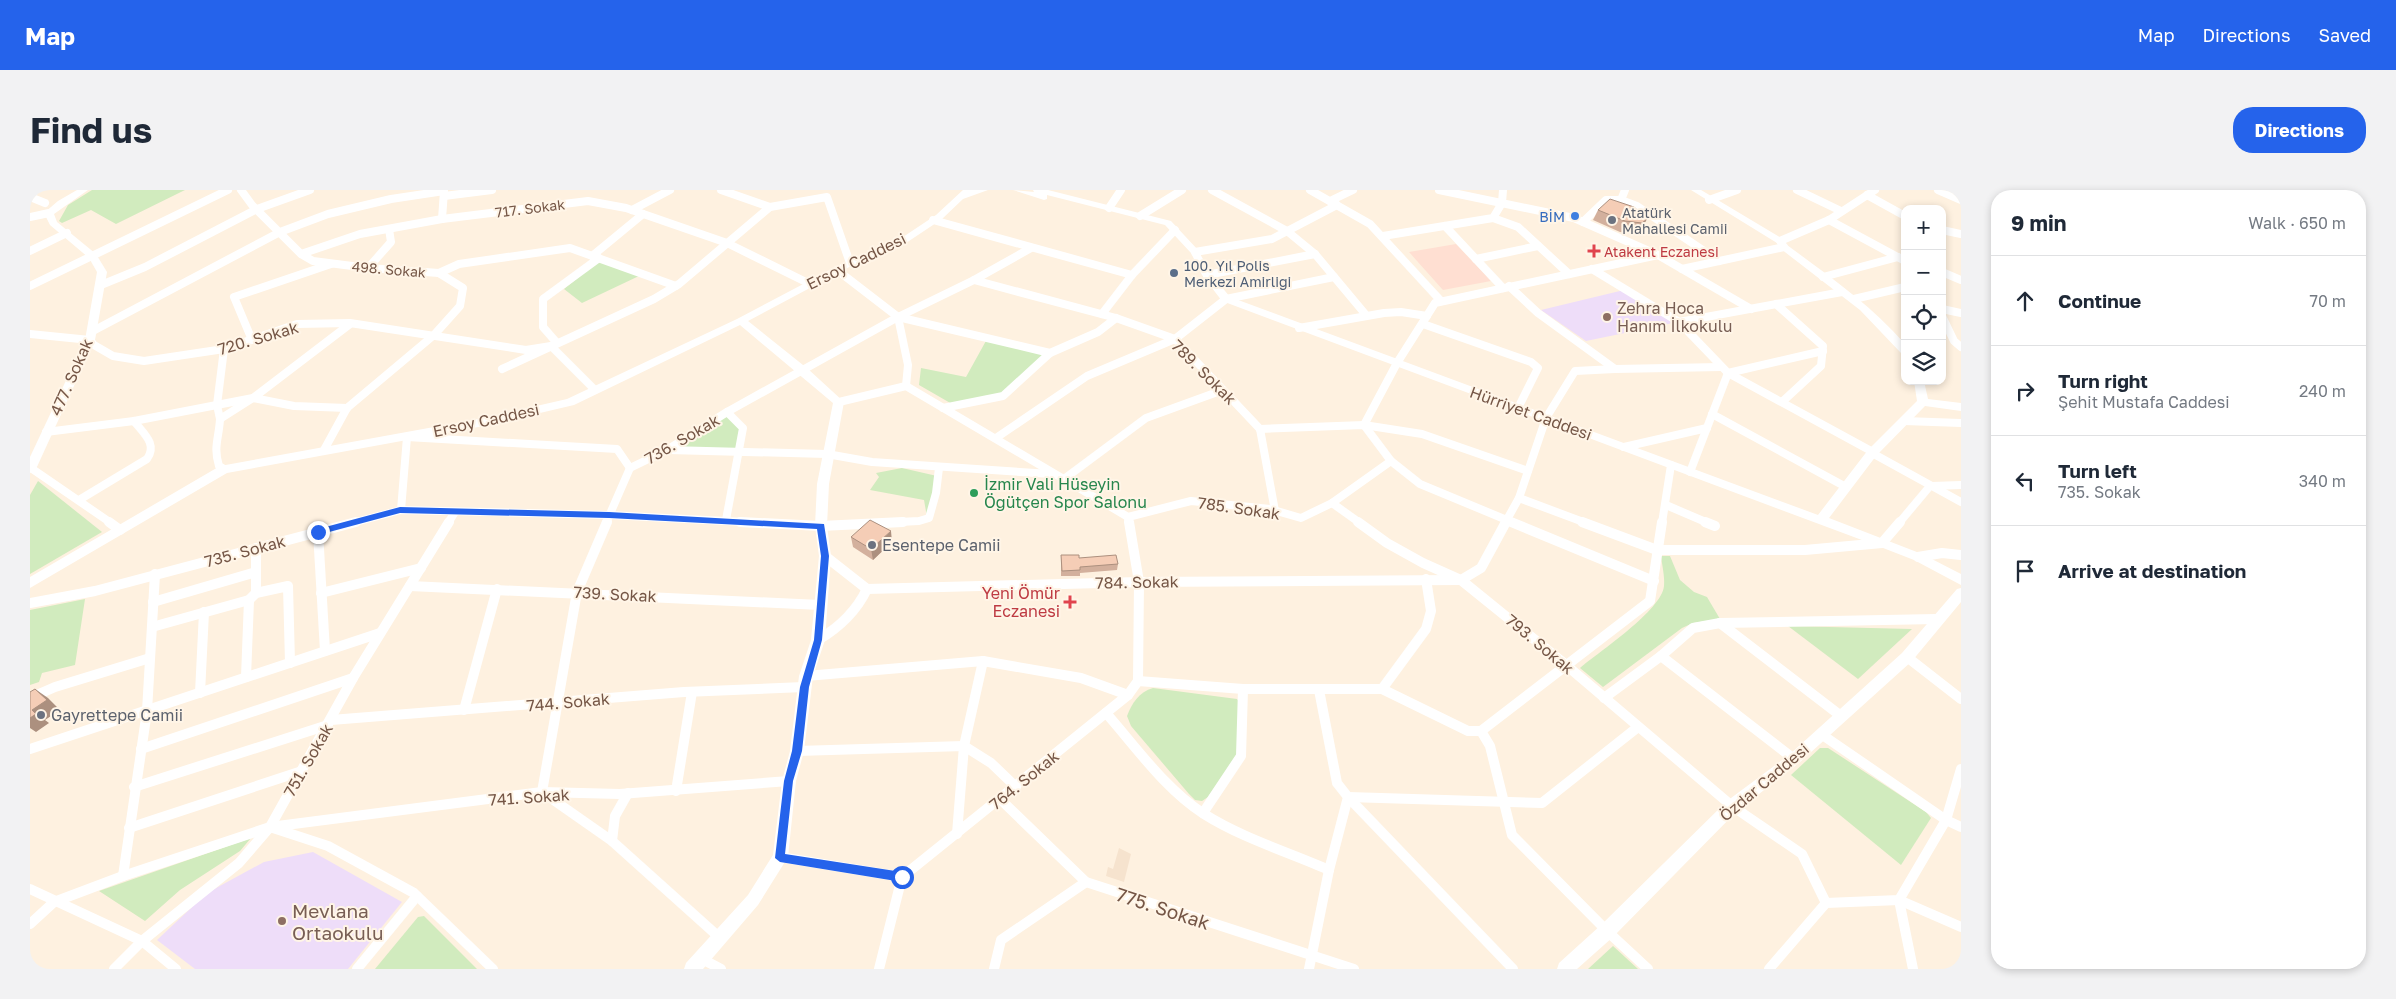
<!DOCTYPE html>
<html lang="en">
<head>
<meta charset="utf-8">
<style>
  :root { --surface:#fff; --page:#f2f2f3; --text:#1f2937; --muted:#747a83; --line:#e0e1e3; --accent:#2563eb }
  body { margin:0; font-family:"Golos Text",sans-serif; background:var(--page); color:var(--text) }
  .controls { position:absolute; right:15px; top:15px; display:grid; overflow:hidden; border-radius:10px; box-shadow:0 2px 8px #0003 }
  .controls button { width:45px; height:45px; display:grid; place-items:center; padding:0; border:0; border-bottom:1px solid var(--line); background:var(--surface); color:var(--text); font:25px sans-serif }
  .stop { position:absolute; width:15px; height:15px; margin:-11px; border:4px solid #2563eb; border-radius:50%; background:#fff }
  .stop.end { background:#2563eb; border-color:#fff; box-shadow:0 1px 5px #0008 }
  .list { margin:0; padding:0; list-style:none }
  h2 { display:flex; justify-content:space-between; align-items:center; height:65px; margin:0; padding:0 20px; font-size:21px }
  h2 small { font-size:16px; font-weight:400; color:var(--muted) }
  .list li { display:grid; grid-template-columns:32px 1fr auto; gap:15px; align-items:center; box-sizing:border-box; height:90px; padding:0 20px; border-top:1px solid var(--line) }
  .list b { display:block; font-size:19px; white-space:nowrap }
  .list p { margin:0; font-size:16px; white-space:nowrap; color:var(--muted) }
  .list em { font-size:16px; font-style:normal; color:var(--muted) }
  .icon { flex:none; width:28px; height:28px; fill:none; stroke:currentColor; stroke-width:2; stroke-linecap:round; stroke-linejoin:round }
  .map { position:relative; flex:none; width:1931px; height:779px; overflow:hidden; border-radius:20px }
  header { display:flex; align-items:center; gap:30px; box-sizing:border-box; height:70px; padding:0 25px; background:var(--accent); color:#fff }
  header strong { font-size:24px }
  nav { display:flex; gap:28px; margin-inline-start:auto; font-size:18px }
  .intro { display:flex; align-items:center; justify-content:space-between; box-sizing:border-box; height:120px; padding:0 30px }
  h1 { margin:0; font-size:35px }
  .button { padding:12px 22px; border-radius:20px; background:var(--accent); color:#fff; font-size:18px; font-weight:700 }
  main { display:flex; gap:30px; padding:0 30px }
  aside { flex:1; background:var(--surface); border-radius:20px; box-shadow:0 2px 8px #0003 }
  .map>svg:first-child { display:block }
</style>
</head>
<body>
<header>
<strong>Map</strong>
<nav><a>Map</a><a>Directions</a><a>Saved</a></nav>
</header>
<div class="intro"><h1>Find us</h1><a class="button">Directions</a></div>
<main>
<div class="map">
<svg width="1931" height="779" viewBox="0 0 1931 779">
  <rect width="100%" height="100%" fill="#fef1e0"/>
  <path fill="#f6e3ce" d="M1089 658 1101 664 1094 692 1076 686 1078 677 1083 679Z"/>
  <path fill="#ffdfd2" d="M1426 54 1461 91 1413 100 1379 62Z"/>
  <g fill="#eeddf9">
    <path d="M1594 100 1643 133 1556 151 1511 120Z"/>
    <path d="M283 662 372 712 318 779H165L127 750 177 703 234 672Z"/>
  </g>
  <g fill="#d1ebbe">
    <path d="M62 0H155L86 34 61 20 32 33 29 31 38 15Z"/>
    <path d="M569 71 609 86 552 113 534 99Z"/>
    <path d="M957 149 1017 163 972 204 922 214 889 195 891 178 936 187Z"/>
    <path d="M697 225 710 239 707 260 645 258Z"/>
    <path d="M872 278 907 286 897 327 894 310 840 300 849 287 846 283Z"/>
    <path d="M8 291 72 342 0 384V305Z"/>
    <path d="M1631 366H1640L1650 390 1664 402 1677 407 1690 429 1663 433 1652 438 1573 497 1550 478C1569 462 1632 420 1634 396 1635 387 1632 375 1631 366Z"/>
    <path d="M55 409 45 475 12 483 9 492 0 495V420Z"/>
    <path d="M1758 436 1882 439 1828 489Z"/>
    <path d="M1123 498 1207 509 1209 512 1207 564 1178 607 1172 611 1165 610 1159 604 1101 536 1097 526C1102 513 1109 502 1123 498Z"/>
    <path d="M1790 558H1798L1896 622 1901 628 1871 675 1761 585Z"/>
    <path d="M221 648 210 661 150 700 115 731 69 701Z"/>
    <path d="M394 726 447 779H345L388 727Z"/>
    <path d="M1583 756 1608 779H1558Z"/>
  </g>
  <g fill="none" stroke-linecap="round" stroke-linejoin="round">
    <g stroke="#fff" stroke-width="8">
      <path d="M211 0 222 15 271 64 283 71 338 78 409 83 433 98 430 116 404 145 317 218 294 260"/>
      <path d="M691 0 740 17"/>
      <path d="M1182 0 1257 41 1285 64 1336 125"/>
      <path d="M1280 0 1340 34 1411 111"/>
      <path d="M1409 0 1544 28 1553 32 1576 10H1591L1595 0"/>
      <path d="M1767 0 1811 21"/>
      <path d="M1908 0 1931 10"/>
      <path d="M1837 5 1875 26"/>
      <path d="M414 6 462 0"/>
      <path d="M0 7 15 13"/>
      <path d="M1591 10 1607 16 1689 71"/>
      <path d="M1679 10 1707 0"/>
      <path d="M1300 11 1323 0"/>
      <path d="M1079 18 1091 0"/>
      <path d="M602 20 640 0"/>
      <path d="M1110 26 1152 0"/>
      <path d="M0 27 19 23"/>
      <path d="M1463 28 1488 37 1539 84"/>
      <path d="M903 30 1102 85"/>
      <path d="M1799 30 1875 71"/>
      <path d="M1553 32 1628 65 1721 119"/>
      <path d="M1415 36 1473 98"/>
      <path d="M1912 40 1931 44"/>
      <path d="M1353 46 1463 28 1472 13 1473 0"/>
      <path d="M1750 51 1799 30 1845 0"/>
      <path d="M0 61 37 43"/>
      <path d="M1165 62 1242 49 1307 15"/>
      <path d="M271 64 330 44 412 29 558 11 596 18 697 53 778 93"/>
      <path d="M562 66 613 24"/>
      <path d="M1446 69 1508 56"/>
      <path d="M338 78 361 52 359 39"/>
      <path d="M1562 79 1649 132"/>
      <path d="M1652 79 1754 57"/>
      <path d="M807 80 868 127 1020 163 1068 142 1086 128"/>
      <path d="M1912 82 1931 90"/>
      <path d="M409 83 429 74 540 58 646 96"/>
      <path d="M1177 85 1285 64"/>
      <path d="M1793 87 1868 67"/>
      <path d="M944 90 1086 128 1145 149 1230 239 1245 321"/>
      <path d="M71 95 115 77 227 19 280 0"/>
      <path d="M0 96 198 0"/>
      <path d="M1479 96 1508 123 1585 179 1691 177"/>
      <path d="M1812 102 1649 132 1698 183 1843 262"/>
      <path d="M1824 109 1875 97"/>
      <path d="M1746 114 1793 156 1791 176 1752 212"/>
      <path d="M1912 119 1931 123"/>
      <path d="M1072 124 1102 85 1145 40"/>
      <path d="M1912 126 1924 151 1931 157"/>
      <path d="M868 127 878 175 876 196"/>
      <path d="M1393 134 1501 172 1508 178 1488 218"/>
      <path d="M1269 138 1354 123 1371 122 1397 126"/>
      <path d="M61 142 250 42 298 24 361 9 414 1 412 29"/>
      <path d="M0 144 60 150 64 155 83 166 114 171 194 159 267 134 320 133 496 160 521 156"/>
      <path d="M222 150 204 107 301 74"/>
      <path d="M527 153 513 137V109L569 68"/>
      <path d="M521 156 565 200"/>
      <path d="M472 179 624 109 649 94 740 17 797 7 820 73"/>
      <path d="M1698 183 1793 161"/>
      <path d="M809 212 876 196 1098 327 1161 311 1240 319 1271 328 1302 313 1361 271"/>
      <path d="M913 218 973 206 1020 163"/>
      <path d="M1682 224 1816 297"/>
      <path d="M190 229 187 215 194 159"/>
      <path d="M1874 231 1931 233"/>
      <path d="M1334 235 1367 173 1405 113 1628 65"/>
      <path d="M1334 235 1361 271 1390 294 1484 333"/>
      <path d="M1230 239 1334 235 1392 244 1498 281"/>
      <path d="M16 242 104 231 223 208 264 216 317 218"/>
      <path d="M966 248 1057 186 1145 149 1196 109 1304 87"/>
      <path d="M1594 257 1677 238"/>
      <path d="M638 260 797 264 842 272 1021 284"/>
      <path d="M1842 263 1931 312"/>
      <path d="M1 278 81 333"/>
      <path d="M194 279 189 276C183 257 189 248 190 229L223 208 320 134"/>
      <path d="M1660 282 1698 183"/>
      <path d="M1034 289 1116 228 1193 200"/>
      <path d="M1902 296 1931 295"/>
      <path d="M1489 308 1556 333"/>
      <path d="M49 310 117 269C128 254 113 243 104 231"/>
      <path d="M1302 313 1330 333"/>
      <path d="M1636 315 1678 333"/>
      <path d="M371 320 377 247 587 259 600 278"/>
      <path d="M1098 327 1099 333"/>
      <path d="M696 330 713 238 697 222"/>
      <path d="M322 333 371 320 579 325 734 333"/>
      <path d="M418 333 425 322"/>
      <path d="M576 333 600 278 637 260 697 222 868 127 944 90 1001 58"/>
      <path d="M849 333 889 331 899 328 906 303 909 278"/>
      <path d="M1475 333 1489 308 1516 228 1545 181 1585 179"/>
      <path d="M1632 333 1641 275"/>
      <path d="M1869 333 1900 296"/>
    </g>
    <g stroke="#fff" stroke-width="10">
      <path d="M79 332 90 340"/>
      <path d="M577 332 547 402 512 602 582 651 690 748"/>
      <path d="M710 332 791 336 873 332"/>
      <path d="M1328 332 1357 353 1393 373 1431 390 1536 475 1702 616 1772 664 1796 713"/>
      <path d="M1481 332 1624 391"/>
      <path d="M1552 332 1627 360H1775L1852 353 1870 332"/>
      <path d="M1675 332 1685 336"/>
      <path d="M288 342 295 461"/>
      <path d="M226 358V403"/>
      <path d="M795 366 837 399 1109 392 1431 390"/>
      <path d="M1888 367 1912 363 1931 365"/>
      <path d="M1431 390 1451 378 1476 332"/>
      <path d="M380 396 790 415"/>
      <path d="M291 403 391 378"/>
      <path d="M123 412 226 382"/>
      <path d="M0 413 65 401 326 332"/>
      <path d="M1690 433 1811 526"/>
      <path d="M122 437 219 410 226 403 258 396 260 473"/>
      <path d="M788 450C810 437 826 422 837 399"/>
      <path d="M1631 466 1764 569"/>
      <path d="M1877 467 1931 509"/>
      <path d="M776 486 953 471 1051 488 1098 505"/>
      <path d="M216 487 219 410"/>
      <path d="M1108 491 1213 499H1352L1438 541H1451"/>
      <path d="M1352 499 1396 439 1401 421 1396 389"/>
      <path d="M170 503 174 422"/>
      <path d="M0 508 25 497 120 468"/>
      <path d="M1574 508 1631 466 1663 438 1690 433 1907 429"/>
      <path d="M434 520 467 399"/>
      <path d="M1076 523C1106 557 1135 599 1174 624 1212 648 1258 662 1299 680"/>
      <path d="M301 530 654 502 774 497"/>
      <path d="M1451 541 1620 411 1632 332"/>
      <path d="M1451 541 1460 556 1482 645 1577 741 1618 779"/>
      <path d="M1791 544 1916 630 1931 637"/>
      <path d="M0 559 350 443"/>
      <path d="M111 559 323 488"/>
      <path d="M767 561 934 556 961 573 986 597"/>
      <path d="M104 597 298 535"/>
      <path d="M646 601 662 502"/>
      <path d="M1318 607 1512 613 1608 537"/>
      <path d="M1318 607 1483 779"/>
      <path d="M971 610 1056 692 1324 779"/>
      <path d="M1173 623 1211 566 1213 499"/>
      <path d="M99 638 272 581"/>
      <path d="M243 638 298 656 384 703 463 779"/>
      <path d="M927 644 934 556 953 471"/>
      <path d="M582 651 585 626 598 603"/>
      <path d="M750 667 872 687"/>
      <path d="M93 686 117 521 125 384"/>
      <path d="M0 699 112 751 146 779"/>
      <path d="M1869 710 1883 779"/>
      <path d="M1869 710 1931 737"/>
      <path d="M0 734 24 712 93 686 240 637 512 602 590 604 759 591"/>
      <path d="M672 769 691 779"/>
      <path d="M84 779 112 751 209 673 240 637 323 488 419 332"/>
      <path d="M327 779 387 706"/>
      <path d="M849 779 872 687 1098 505 1108 491 1109 392 1099 332"/>
      <path d="M964 779 971 750 1056 692"/>
      <path d="M1279 779 1299 680 1318 607 1307 593 1289 500"/>
      <path d="M1739 779 1796 713 1869 710 1916 630 1931 579"/>
    </g>
    <g fill="#fff" fill-rule="evenodd">
      <path d="M47 0H58L24 24 27 32 66 64 77 82 65 150 6 279 0 283V267L55 150 67 82 59 68 20 35 14 23 28 11Z"/>
      <path d="M933 0H958L933 9 912 29 876 53 823 75 718 131 778 179 814 212 799 294 797 336 801 366 795 450 783 486 774 561 766 591 758 667 728 715 673 779H654L656 773 718 705 743 665 752 591 760 561 769 486 781 450 789 366 785 336 787 294 803 213 710 135 544 215 459 235 197 283 0 398V387L190 276 459 227 537 209 707 129 817 71 870 49 906 25Z"/>
      <path d="M983 0 1004 2 1003 0H1018L1141 31 1168 60 1181 84 1200 107 1788 325 1838 260 1887 211 1884 191H1894L1898 209 1931 213V221L1895 216 1846 266 1799 328 1892 364 1931 384V395L1884 370 1848 356 1192 111 1172 85 1161 63 1135 35 1017 5V9L1014 10Z"/>
      <path d="M1661 0H1671L1753 49 1757 55C1799 86 1841 115 1875 154V164L1871 163 1830 120 1751 59 1747 53Z"/>
      <path d="M1931 398V412L1882 471 1769 573 1707 621 1583 747 1547 779H1527L1529 773 1571 735 1697 611 1759 565 1872 463 1927 399Z"/>
    </g>
  </g>
  <g fill="#d3b09d">
    <path d="M1568 20 1617 29 1611 39 1606 44 1590 42 1563 30Z"/>
    <path d="M821 347 862 352 843 370 823 357Z"/>
    <path d="M1031 365 1088 374 1087 380 1050 383V386H1031Z"/>
  </g>
  <g fill="#ac907f">
    <path d="M1617 29 1611 39 1606 44 1612 33Z"/>
    <path d="M861 341 862 352 843 370 841 359Z"/>
    <path d="M5 499 18 508 30 520 15 530 19 533 6 542 0 538V528L2 520Z"/>
  </g>
  <g fill="#f5cdb6" stroke="#ac907f">
    <path d="M1580 9 1604 17 1617 29 1612 33 1595 31 1568 20Z"/>
    <path d="M840 330 861 341 841 359 821 347Z"/>
    <path d="M1031 365H1049V368L1086 365 1088 374 1050 377V380L1032 381Z"/>
    <path d="M5 499 17 510 2 520 6 524 0 528V502Z"/>
  </g>
  <path fill="#2563eb" d="M370 317 579 322 794 334 799 366 792 450 779 497 772 561 763 591 755 664 872 682 875 684V690L872 692 750 672 745 668 754 591 762 561 770 497 784 450 791 366 787 339 579 328 370 323 288 345 284 342 288 339Z"/>
  <circle fill="#3f7fe0" stroke="#fff5e7" stroke-width="2" cx="1545" cy="26" r="5"/>
  <g fill="#6b7280" stroke="#fff5e7" stroke-width="2">
    <circle cx="1582" cy="30" r="5"/>
    <circle cx="842" cy="355" r="5"/>
    <circle cx="11" cy="525" r="5"/>
  </g>
  <g fill="#e0444e" stroke="#fff5e7" stroke-width="2">
    <path d="M1561.5 53.5h5v5h5v5h-5v5h-5v-5h-5v-5h5z"/>
    <path d="M1037.5 404.5h5v5h5v5h-5v5h-5v-5h-5v-5h5z"/>
  </g>
  <circle fill="#5c6f8a" stroke="#fff5e7" stroke-width="2" cx="1144" cy="83" r="5"/>
  <g fill="#8d6e63" stroke="#fff5e7" stroke-width="2">
    <circle cx="1577" cy="127" r="5"/>
    <circle cx="252" cy="731" r="5"/>
  </g>
  <circle fill="#2e9e5b" stroke="#fff5e7" stroke-width="2" cx="944" cy="303" r="5"/>
  <g text-anchor="middle" dominant-baseline="central" stroke-width="4" stroke-linejoin="round" paint-order="stroke">
    <g font-size="14" fill="#755646" stroke="#fff5e7">
      <text transform="translate(500 18) rotate(-7)">717. Sokak</text>
      <text transform="translate(359 79) rotate(5)">498. Sokak</text>
    </g>
    <g font-size="14" fill="#5b616d" stroke="#fff5e7" text-anchor="start">
      <text x="1592" y="22">Atatürk<tspan x="1592" dy="16">Mahallesi Camii</tspan></text>
    </g>
    <g font-size="14" fill="#366cbe" stroke="#fff5e7" text-anchor="end">
      <text x="1535" y="26">BİM</text>
    </g>
    <g font-size="14" fill="#be3a42" stroke="#fff5e7" text-anchor="start">
      <text x="1574" y="61">Atakent Eczanesi</text>
    </g>
    <g font-size="14" fill="#4e5e75" stroke="#fff5e7" text-anchor="start">
      <text x="1154" y="75">100. Yıl Polis<tspan x="1154" dy="16">Merkezi Amirliği</tspan></text>
    </g>
    <g font-size="16" fill="#755646" stroke="#fff5e7">
      <text transform="translate(826 71) rotate(-26)">Ersoy Caddesi</text>
      <text transform="translate(228 148) rotate(-16)">720. Sokak</text>
      <text transform="translate(1174 182) rotate(45)">789. Sokak</text>
      <text transform="translate(41 187) rotate(-66)">477. Sokak</text>
      <text transform="translate(1501 223) rotate(20)">Hürriyet Caddesi</text>
      <text transform="translate(456 230) rotate(-12)">Ersoy Caddesi</text>
      <text transform="translate(652 249) rotate(-30)">736. Sokak</text>
      <text transform="translate(1209 318) rotate(8)">785. Sokak</text>
      <text transform="translate(215 361) rotate(-15)">735. Sokak</text>
      <text transform="translate(1107 392) rotate(-1)">784. Sokak</text>
      <text transform="translate(585 404) rotate(3)">739. Sokak</text>
      <text transform="translate(1510 454) rotate(40)">793. Sokak</text>
      <text transform="translate(538 512) rotate(-5)">744. Sokak</text>
      <text transform="translate(278 570) rotate(-60)">751. Sokak</text>
      <text transform="translate(994 590) rotate(-39)">764. Sokak</text>
      <text transform="translate(1734 592) rotate(-40)">Özdar Caddesi</text>
      <text transform="translate(499 607) rotate(-4)">741. Sokak</text>
    </g>
    <g font-size="16" fill="#785e54" stroke="#fff5e7" text-anchor="start">
      <text x="1587" y="118">Zehra Hoca<tspan x="1587" dy="18">Hanım İlkokulu</tspan></text>
    </g>
    <g font-size="16" fill="#27864d" stroke="#fff5e7" text-anchor="start">
      <text x="954" y="294">İzmir Vali Hüseyin<tspan x="954" dy="18">Öğütçen Spor Salonu</tspan></text>
    </g>
    <g font-size="16" fill="#5b616d" stroke="#fff5e7" text-anchor="start">
      <text x="852" y="355">Esentepe Camii</text>
      <text x="21" y="525">Gayrettepe Camii</text>
    </g>
    <g font-size="16" fill="#be3a42" stroke="#fff5e7" text-anchor="end">
      <text x="1030" y="403">Yeni Ömür<tspan x="1030" dy="18">Eczanesi</tspan></text>
    </g>
    <g font-size="19" fill="#755646" stroke="#fff5e7">
      <text transform="translate(1133 718) rotate(18)">775. Sokak</text>
    </g>
    <g font-size="19" fill="#785e54" stroke="#fff5e7" text-anchor="start">
      <text x="262" y="720">Mevlana<tspan x="262" dy="22">Ortaokulu</tspan></text>
    </g>
  </g>
</svg>
<div class="controls">
<button>+</button>
<button>−</button>
<button><svg class="icon" aria-label="locate" viewBox="0 0 24 24"><circle cx="12" cy="12" r="6"/><path d="M12 2v4M12 18v4M2 12h4M18 12h4"/></svg></button>
<button><svg class="icon" aria-label="layers" viewBox="0 0 24 24"><path d="M12 4l9 5-9 5-9-5zM3 14l9 5 9-5"/></svg></button>
</div>
<div class="stop" style="left:872px;top:687px"></div>
<div class="stop end" style="left:288px;top:342px"></div>
</div>
<aside>
<h2>9 min<small>Walk · 650 m</small></h2>
<ul class="list">
<li><svg class="icon" aria-label="ahead" viewBox="0 0 24 24"><path d="M12 20V5M6 11l6-6 6 6"/></svg><div><b>Continue</b></div><em>70 m</em></li>
<li><svg class="icon" aria-label="right" viewBox="0 0 24 24"><path d="M7 20v-9h11M14 6l5 5-5 5"/></svg><div><b>Turn right</b><p>Şehit Mustafa Caddesi</p></div><em>240 m</em></li>
<li><svg class="icon" aria-label="left" viewBox="0 0 24 24"><path d="M17 20v-9H6M10 6l-5 5 5 5"/></svg><div><b>Turn left</b><p>735. Sokak</p></div><em>340 m</em></li>
<li><svg class="icon" aria-label="arrive" viewBox="0 0 24 24"><path d="M6 21V4h12l-3 4 3 4H6"/></svg><div><b>Arrive at destination</b></div></li>
</ul>
</aside>
</main>
</body>
</html>
